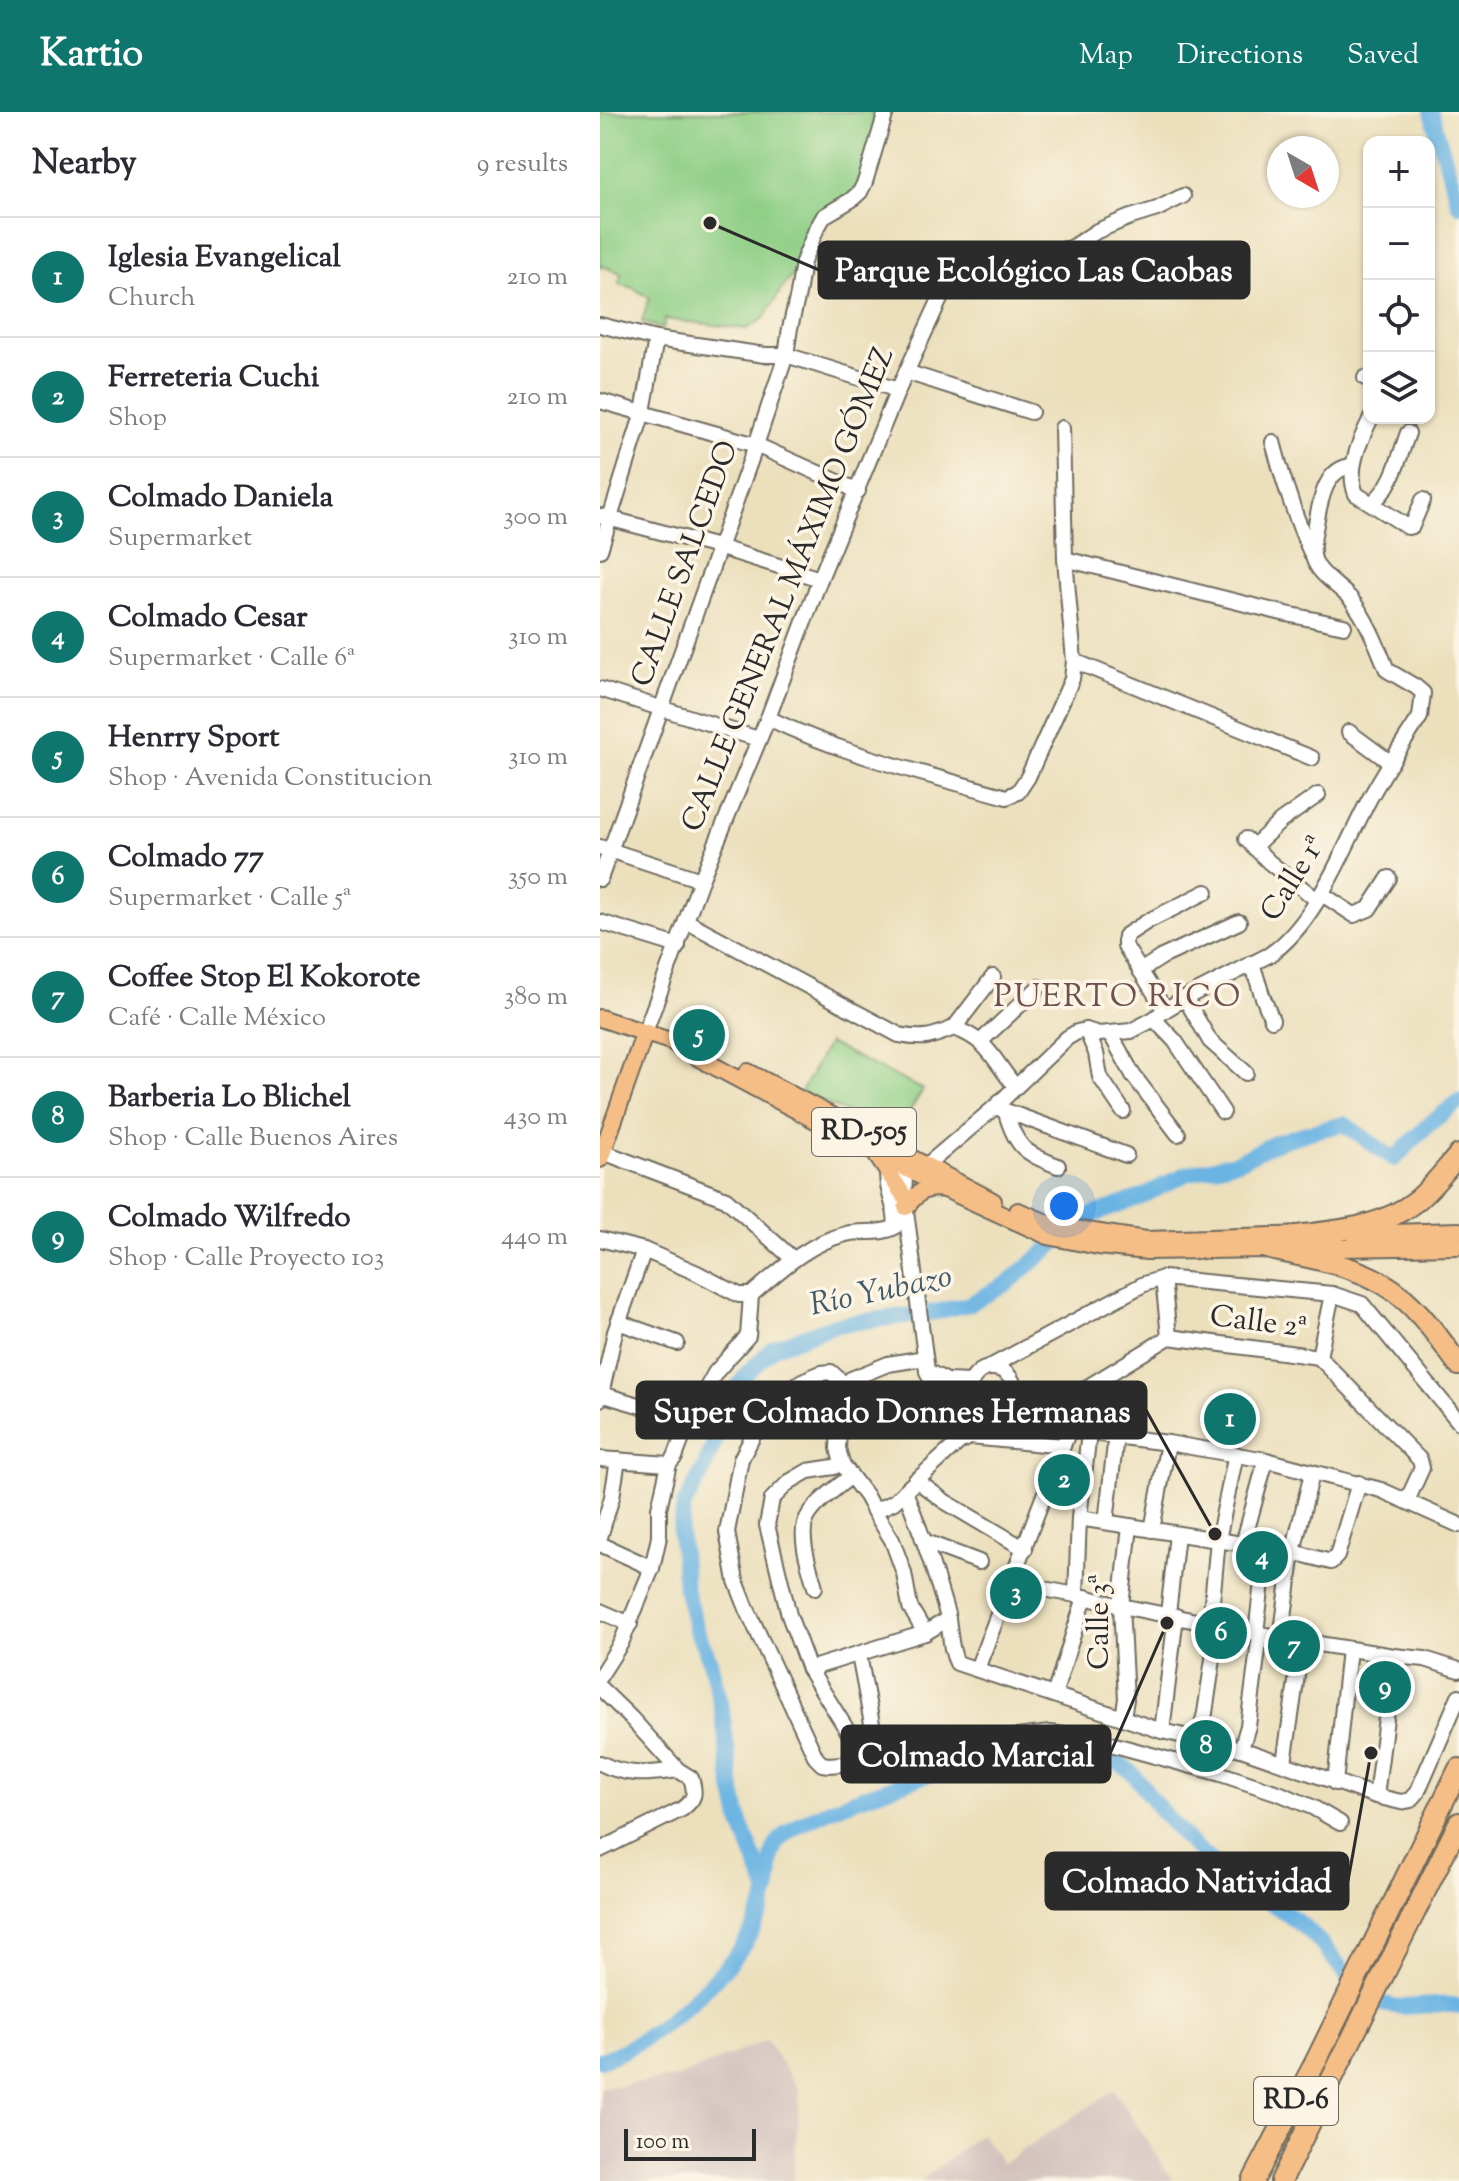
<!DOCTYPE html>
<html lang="en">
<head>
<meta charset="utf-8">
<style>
  :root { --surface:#fff; --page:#f2f2f3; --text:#2b2b33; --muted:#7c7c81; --line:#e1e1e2; --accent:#0f766e }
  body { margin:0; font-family:"Sorts Mill Goudy",serif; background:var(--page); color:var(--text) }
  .controls { position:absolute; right:24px; top:24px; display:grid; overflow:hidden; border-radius:16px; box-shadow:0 2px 6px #0004 }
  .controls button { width:72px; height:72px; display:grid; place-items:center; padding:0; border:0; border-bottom:2px solid var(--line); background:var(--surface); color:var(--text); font:40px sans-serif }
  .compass { position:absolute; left:667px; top:24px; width:72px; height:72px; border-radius:50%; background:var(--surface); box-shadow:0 2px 6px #0004; rotate:141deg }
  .scale { position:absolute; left:24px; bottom:20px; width:132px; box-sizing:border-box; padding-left:8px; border:4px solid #2b2b2b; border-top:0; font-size:22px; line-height:28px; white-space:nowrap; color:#2b2b2b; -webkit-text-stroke:6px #fcf5e5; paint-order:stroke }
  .you { position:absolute; left:464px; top:1094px; width:28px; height:28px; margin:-20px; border:6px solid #fff; border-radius:50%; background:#1a73e8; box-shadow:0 0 0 12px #1a73e833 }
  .badge { display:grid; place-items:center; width:52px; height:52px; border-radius:50%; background:var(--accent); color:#fff; font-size:26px; font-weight:700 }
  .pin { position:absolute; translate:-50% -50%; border:4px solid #fff; box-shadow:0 2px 8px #0006 }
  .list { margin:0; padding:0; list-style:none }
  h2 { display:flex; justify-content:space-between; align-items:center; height:104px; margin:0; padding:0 32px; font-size:34px }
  h2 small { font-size:26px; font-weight:400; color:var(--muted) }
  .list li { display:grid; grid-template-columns:52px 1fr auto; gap:24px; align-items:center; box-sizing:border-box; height:120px; padding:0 32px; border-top:2px solid var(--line) }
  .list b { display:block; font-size:30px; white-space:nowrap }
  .list p { margin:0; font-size:26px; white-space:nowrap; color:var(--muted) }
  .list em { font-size:26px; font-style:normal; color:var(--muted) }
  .icon { flex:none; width:44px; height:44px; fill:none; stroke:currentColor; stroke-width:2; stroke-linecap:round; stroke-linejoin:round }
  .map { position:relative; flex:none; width:859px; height:2069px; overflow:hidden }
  header { display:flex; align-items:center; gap:48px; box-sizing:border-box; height:112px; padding:0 40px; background:var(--accent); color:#fff }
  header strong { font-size:38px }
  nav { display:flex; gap:44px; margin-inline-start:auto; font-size:28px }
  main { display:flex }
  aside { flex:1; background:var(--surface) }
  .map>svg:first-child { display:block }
</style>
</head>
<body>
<header>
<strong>Kartio</strong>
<nav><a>Map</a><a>Directions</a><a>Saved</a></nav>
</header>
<main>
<aside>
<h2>Nearby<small>9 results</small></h2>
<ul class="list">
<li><span class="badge">1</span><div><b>Iglesia Evangelical</b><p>Church</p></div><em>210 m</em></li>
<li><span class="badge">2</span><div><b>Ferreteria Cuchi</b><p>Shop</p></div><em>210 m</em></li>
<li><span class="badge">3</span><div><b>Colmado Daniela</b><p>Supermarket</p></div><em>300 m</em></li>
<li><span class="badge">4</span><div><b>Colmado Cesar</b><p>Supermarket · Calle 6ª</p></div><em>310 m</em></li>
<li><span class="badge">5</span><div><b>Henrry Sport</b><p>Shop · Avenida Constitucion</p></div><em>310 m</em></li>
<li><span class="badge">6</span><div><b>Colmado 77</b><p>Supermarket · Calle 5ª</p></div><em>350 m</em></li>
<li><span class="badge">7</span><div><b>Coffee Stop El Kokorote</b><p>Café · Calle México</p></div><em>380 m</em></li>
<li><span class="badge">8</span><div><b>Barberia Lo Blichel</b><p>Shop · Calle Buenos Aires</p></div><em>430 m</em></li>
<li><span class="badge">9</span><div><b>Colmado Wilfredo</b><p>Shop · Calle Proyecto 103</p></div><em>440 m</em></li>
</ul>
</aside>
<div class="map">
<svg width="859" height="2069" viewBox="0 0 859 2069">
  <rect width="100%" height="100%" fill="#fcf5e5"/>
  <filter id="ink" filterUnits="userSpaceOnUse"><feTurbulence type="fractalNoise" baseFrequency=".0125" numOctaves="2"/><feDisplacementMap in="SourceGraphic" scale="16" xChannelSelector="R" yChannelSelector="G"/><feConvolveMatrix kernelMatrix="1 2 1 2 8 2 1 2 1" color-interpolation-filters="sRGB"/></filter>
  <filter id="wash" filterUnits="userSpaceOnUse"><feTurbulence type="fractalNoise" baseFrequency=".006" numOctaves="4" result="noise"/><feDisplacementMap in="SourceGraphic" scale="32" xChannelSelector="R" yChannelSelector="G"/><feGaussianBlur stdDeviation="1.8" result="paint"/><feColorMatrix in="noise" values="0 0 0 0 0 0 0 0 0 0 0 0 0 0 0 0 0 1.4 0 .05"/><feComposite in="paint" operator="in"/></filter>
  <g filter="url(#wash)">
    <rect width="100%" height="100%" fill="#ebdfbc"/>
    <g fill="#d1c0bc">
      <path d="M166 1928 200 1979 193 2069H0V1976L76 1966Z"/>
      <path d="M514 1978 573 2069H320L381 2022 402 2052Z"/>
    </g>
    <g fill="#8fcf86" stroke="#5d7d58" stroke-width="2">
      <path d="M0 0H286L265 70 234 96 203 150 181 178 164 206 147 217 65 207 63 217 42 210 49 186 34 176 19 172 21 161 2 154 0 156Z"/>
      <path d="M228 931 323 978 295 1022 201 980Z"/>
    </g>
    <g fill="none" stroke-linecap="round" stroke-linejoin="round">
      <g stroke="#6bb4e3" stroke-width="16">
        <path d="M831 0 859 93"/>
        <path d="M168 1781 141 1712 132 1672 122 1599 110 1549 96 1517 85 1476 80 1419 84 1393 103 1359 135 1279 148 1260 173 1236 235 1213 336 1200 369 1192 408 1171 485 1106 541 1085 586 1062 639 1049 675 1031 710 1020 744 1012 794 1047 827 1014 859 989"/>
        <path d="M0 1948C43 1937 119 1870 144 1832 153 1818 162 1799 167 1783 175 1760 164 1740 186 1722 213 1701 265 1684 297 1673 344 1656 432 1632 481 1637 496 1639 512 1646 525 1655 536 1662 544 1677 552 1687 565 1704 581 1722 597 1737 631 1768 674 1789 709 1819 733 1840 752 1881 781 1891 806 1900 834 1889 859 1894"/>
      </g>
    </g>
  </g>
  <g filter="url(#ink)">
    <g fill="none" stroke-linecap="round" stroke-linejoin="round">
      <defs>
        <g id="minor">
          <path d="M0 213 56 227 165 243H186L298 278"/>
          <path d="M306 260 431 300"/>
          <path d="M765 266H769"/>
          <path d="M0 289 156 333 258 379"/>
          <path d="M771 306C760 328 746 358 756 382L808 415 812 414 823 388"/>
          <path d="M673 330C683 368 695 406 712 443"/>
          <path d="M772 391C793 375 799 345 808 321"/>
          <path d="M0 404 118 435 220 467"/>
          <path d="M0 438 43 300 56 227"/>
          <path d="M465 447 682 501 744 514"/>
          <path d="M474 549 712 646"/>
          <path d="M0 577 158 627"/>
          <path d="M168 606C244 643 326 662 407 685L418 680 428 665 472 567 474 549 465 447 462 316"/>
          <path d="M749 620 791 651"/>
          <path d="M646 727 669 750 717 788"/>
          <path d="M0 735 101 768"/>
          <path d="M653 735 681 709 718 683"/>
          <path d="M0 767 156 333 186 243 190 216 198 182 203 150 216 118 224 104 251 88 260 80 265 70 286 0"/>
          <path d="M722 782 754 803 769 797 789 766"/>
          <path d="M86 809 299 923C323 928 332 925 354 916 390 929 392 947 415 974"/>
          <path d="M0 810 78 834"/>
          <path d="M652 851 662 883 672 908"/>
          <path d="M540 859 562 845 639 810"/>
          <path d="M585 886 610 929 646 961"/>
          <path d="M565 898 525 834V824L548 809 606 780"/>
          <path d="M554 907 575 929 623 1000"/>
          <path d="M354 916 393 865"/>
          <path d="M486 918 496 941 500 965 523 999"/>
          <path d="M45 920 101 768 168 606 220 467 298 278 347 172 359 162 379 156 401 155 435 143 471 136 497 119 528 106 557 97 583 84"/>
          <path d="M510 921 533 963 578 1022"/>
          <path d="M381 929 439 875"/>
          <path d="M395 995 526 1043"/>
          <path d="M406 1001C416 1035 424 1041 458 1054"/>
          <path d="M3 1040 126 1087 193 1147"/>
          <path d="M313 1048 305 1064 304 1084 327 1259C335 1281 344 1295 369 1300L379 1297"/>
          <path d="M327 1053 395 995 467 926 477 920 486 918 499 922 531 919 554 907 565 898 585 886 669 843C717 811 744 734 771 684 786 657 803 631 820 605L823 581 816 575 787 558C777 533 767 507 750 486 740 475 721 464 715 450 710 439 714 424 716 412 720 390 725 355 753 354"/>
          <path d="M0 1127 44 1138 97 1161 139 1183H151C179 1159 208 1131 246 1122 261 1118 281 1123 295 1115 299 1097 284 1079 288 1057"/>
          <path d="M563 1166 569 1225"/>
          <path d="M18 1210 77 1231"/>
          <path d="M719 1245 732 1182"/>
          <circle cx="392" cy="1278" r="22"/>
          <path d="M388 1256 544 1172 563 1166 732 1182 762 1192 859 1310"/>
          <path d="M327 1259 347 1269 371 1270"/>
          <path d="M245 1273 231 1260 221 1261 202 1269 173 1290 164 1303 141 1347 127 1420 136 1469 147 1497 216 1646 222 1652 229 1653 304 1647 381 1629 450 1621 479 1625 511 1632 621 1662 681 1682 712 1695 740 1711"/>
          <path d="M414 1274 446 1301"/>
          <path d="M1 1282 89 1308"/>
          <path d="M0 1287 15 1220 44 1138"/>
          <path d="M386 1300 408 1310 568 1331 666 1348 781 1378 859 1413"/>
          <path d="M426 1313 569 1225 719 1245 820 1348 822 1356 807 1389"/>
          <path d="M463 1334 370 1325 359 1330 305 1379C321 1419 335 1460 347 1502 351 1519 349 1535 357 1551L562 1619 641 1637 776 1684 801 1690 811 1688 817 1681 859 1584"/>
          <path d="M0 1347 69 1352"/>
          <path d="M234 1355 208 1359 189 1370 172 1387 167 1413 189 1503 209 1557 267 1650"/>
          <path d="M316 1368 344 1389 425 1437"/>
          <path d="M305 1379 294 1390 274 1399 266 1384 242 1352 238 1336 241 1284 245 1273 251 1267 288 1252 325 1246"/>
          <path d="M274 1399 292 1428 304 1461 310 1495 325 1521"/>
          <path d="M479 1406 693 1440 731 1450 737 1444 759 1371"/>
          <path d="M506 1410 516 1324"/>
          <path d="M552 1418 568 1331"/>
          <path d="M0 1425 12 1385 18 1348"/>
          <path d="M326 1430 379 1450"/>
          <path d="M0 1432 52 1456"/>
          <path d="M643 1432 666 1348"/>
          <path d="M411 1471 476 1483 521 1494 681 1526 794 1544 825 1547 859 1558"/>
          <path d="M215 1475C210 1456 200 1430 205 1411 210 1394 238 1375 251 1364"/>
          <path d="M476 1483 479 1406 489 1321"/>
          <path d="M0 1499 30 1512"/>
          <path d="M568 1502 577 1422"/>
          <path d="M610 1511 618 1428 636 1342"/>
          <path d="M656 1521 666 1436"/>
          <path d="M681 1526 693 1440 712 1361"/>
          <path d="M259 1543 279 1649"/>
          <path d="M209 1557 325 1521 348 1507"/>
          <path d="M377 1557 466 1326"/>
          <path d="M0 1564 21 1531 52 1456 59 1425V1396L69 1352 75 1345 89 1308 115 1261 148 1224 151 1183"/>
          <path d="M0 1576 31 1606 78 1658 91 1666C96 1682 95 1687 82 1697L0 1738"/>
          <path d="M454 1583 485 1485"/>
          <path d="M523 1605 526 1587 521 1494 530 1414"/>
          <path d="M562 1619 576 1504"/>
          <path d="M598 1627 605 1601 618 1513"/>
          <path d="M641 1637 648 1614 660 1522"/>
          <path d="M0 1651C28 1665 48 1662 78 1658"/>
          <path d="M684 1651 702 1529"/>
          <path d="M735 1671 749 1537"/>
          <path d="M776 1684 794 1544"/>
        </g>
        <g id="major">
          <path d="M0 906 73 930 80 936 345 1077 448 1124 498 1134 547 1139 859 1134"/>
          <path d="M148 960 393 1089"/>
          <path d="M275 1041 304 1084"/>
          <path d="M0 1047 45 920"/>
          <path d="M306 1095C318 1080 325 1074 344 1077"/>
          <path d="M418 1099 454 1114 546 1128 707 1123"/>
          <path d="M754 1122 859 1119"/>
        </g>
        <g id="highway">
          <path d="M696 1124C740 1118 780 1117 816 1089 832 1076 845 1058 859 1043"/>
          <path d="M666 1136C705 1145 749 1151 784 1172 815 1190 838 1225 859 1253"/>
          <path d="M653 2069 716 1949 859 1657"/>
          <path d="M681 2069 859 1711"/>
        </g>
      </defs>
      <use href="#minor" stroke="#6e6a5e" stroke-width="18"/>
      <use href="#major" stroke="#6e6a5e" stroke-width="20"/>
      <use href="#highway" stroke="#6e6a5e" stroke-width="24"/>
      <use href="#minor" stroke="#fff" stroke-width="14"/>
      <use href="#major" stroke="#f6be87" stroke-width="16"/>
      <use href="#highway" stroke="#f6be87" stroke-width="20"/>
    </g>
  </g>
  <g text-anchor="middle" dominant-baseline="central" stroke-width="7" stroke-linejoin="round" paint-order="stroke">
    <g fill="#fcf5e5" stroke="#6a6863" stroke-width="2">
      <rect x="212" y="996" width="104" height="48" rx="6"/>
      <rect x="654" y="1965" width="84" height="48" rx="6"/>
    </g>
    <g font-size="28" font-weight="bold" fill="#2b2b2b">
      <text x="264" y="1020">RD-505</text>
      <text x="696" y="1989">RD-6</text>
    </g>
    <g font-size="30" fill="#2b2b2b" stroke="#fcf5e5">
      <text transform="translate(86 452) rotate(-70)">CALLE SALCEDO</text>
      <text transform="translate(189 478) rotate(-68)">CALLE GENERAL MÁXIMO GÓMEZ</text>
      <text transform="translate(694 767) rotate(-58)">Calle 1ª</text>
      <text transform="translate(658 1211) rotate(7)">Calle 2ª</text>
      <text transform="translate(500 1510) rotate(-90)">Calle 3ª</text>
    </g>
    <g font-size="32" letter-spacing="2" fill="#705150" stroke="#fcf5e5">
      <text x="518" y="886">PUERTO RICO</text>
    </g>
    <g font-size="32" font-style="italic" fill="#415b6b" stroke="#fcf5e5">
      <text transform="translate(281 1180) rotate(-12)">Río Yubazo</text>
    </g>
  </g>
  <path fill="none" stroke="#2b2b2b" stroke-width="3" d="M110 111L219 158M615 1422L546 1298M567 1511L510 1642M771 1641L748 1769"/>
  <g fill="#2b2b2b" stroke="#fcf5e5" stroke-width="3">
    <circle cx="110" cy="111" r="8"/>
    <circle cx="615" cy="1422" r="8"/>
    <circle cx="567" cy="1511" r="8"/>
    <circle cx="771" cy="1641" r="8"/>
  </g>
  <g fill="#2b2b2b" stroke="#2b2b2b" stroke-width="3">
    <rect x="219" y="130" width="430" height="56" rx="8"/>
    <rect x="37" y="1270" width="509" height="56" rx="8"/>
    <rect x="242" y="1614" width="268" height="56" rx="8"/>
    <rect x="446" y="1741" width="302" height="56" rx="8"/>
  </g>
  <g font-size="32" text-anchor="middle" font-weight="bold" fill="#fff">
    <text x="434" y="169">Parque Ecológico Las Caobas</text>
    <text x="292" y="1310">Super Colmado Donnes Hermanas</text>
    <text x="376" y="1654">Colmado Marcial</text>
    <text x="597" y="1780">Colmado Natividad</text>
  </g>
</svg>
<div class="controls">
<button>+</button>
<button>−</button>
<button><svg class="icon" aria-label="locate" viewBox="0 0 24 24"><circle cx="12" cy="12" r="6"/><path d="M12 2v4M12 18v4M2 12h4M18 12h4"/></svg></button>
<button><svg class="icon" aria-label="layers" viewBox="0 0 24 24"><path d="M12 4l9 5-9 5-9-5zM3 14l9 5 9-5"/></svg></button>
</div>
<svg class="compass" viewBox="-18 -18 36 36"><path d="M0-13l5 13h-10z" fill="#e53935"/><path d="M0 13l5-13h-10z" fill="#7c7c81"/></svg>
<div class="scale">100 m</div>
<div class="you"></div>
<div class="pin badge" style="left:630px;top:1307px">1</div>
<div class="pin badge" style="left:464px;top:1368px">2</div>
<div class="pin badge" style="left:416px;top:1481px">3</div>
<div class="pin badge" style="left:662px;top:1445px">4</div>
<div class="pin badge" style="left:99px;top:923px">5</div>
<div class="pin badge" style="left:621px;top:1521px">6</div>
<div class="pin badge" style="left:694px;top:1534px">7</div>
<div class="pin badge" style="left:606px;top:1634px">8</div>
<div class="pin badge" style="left:785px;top:1575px">9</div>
</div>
</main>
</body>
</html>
